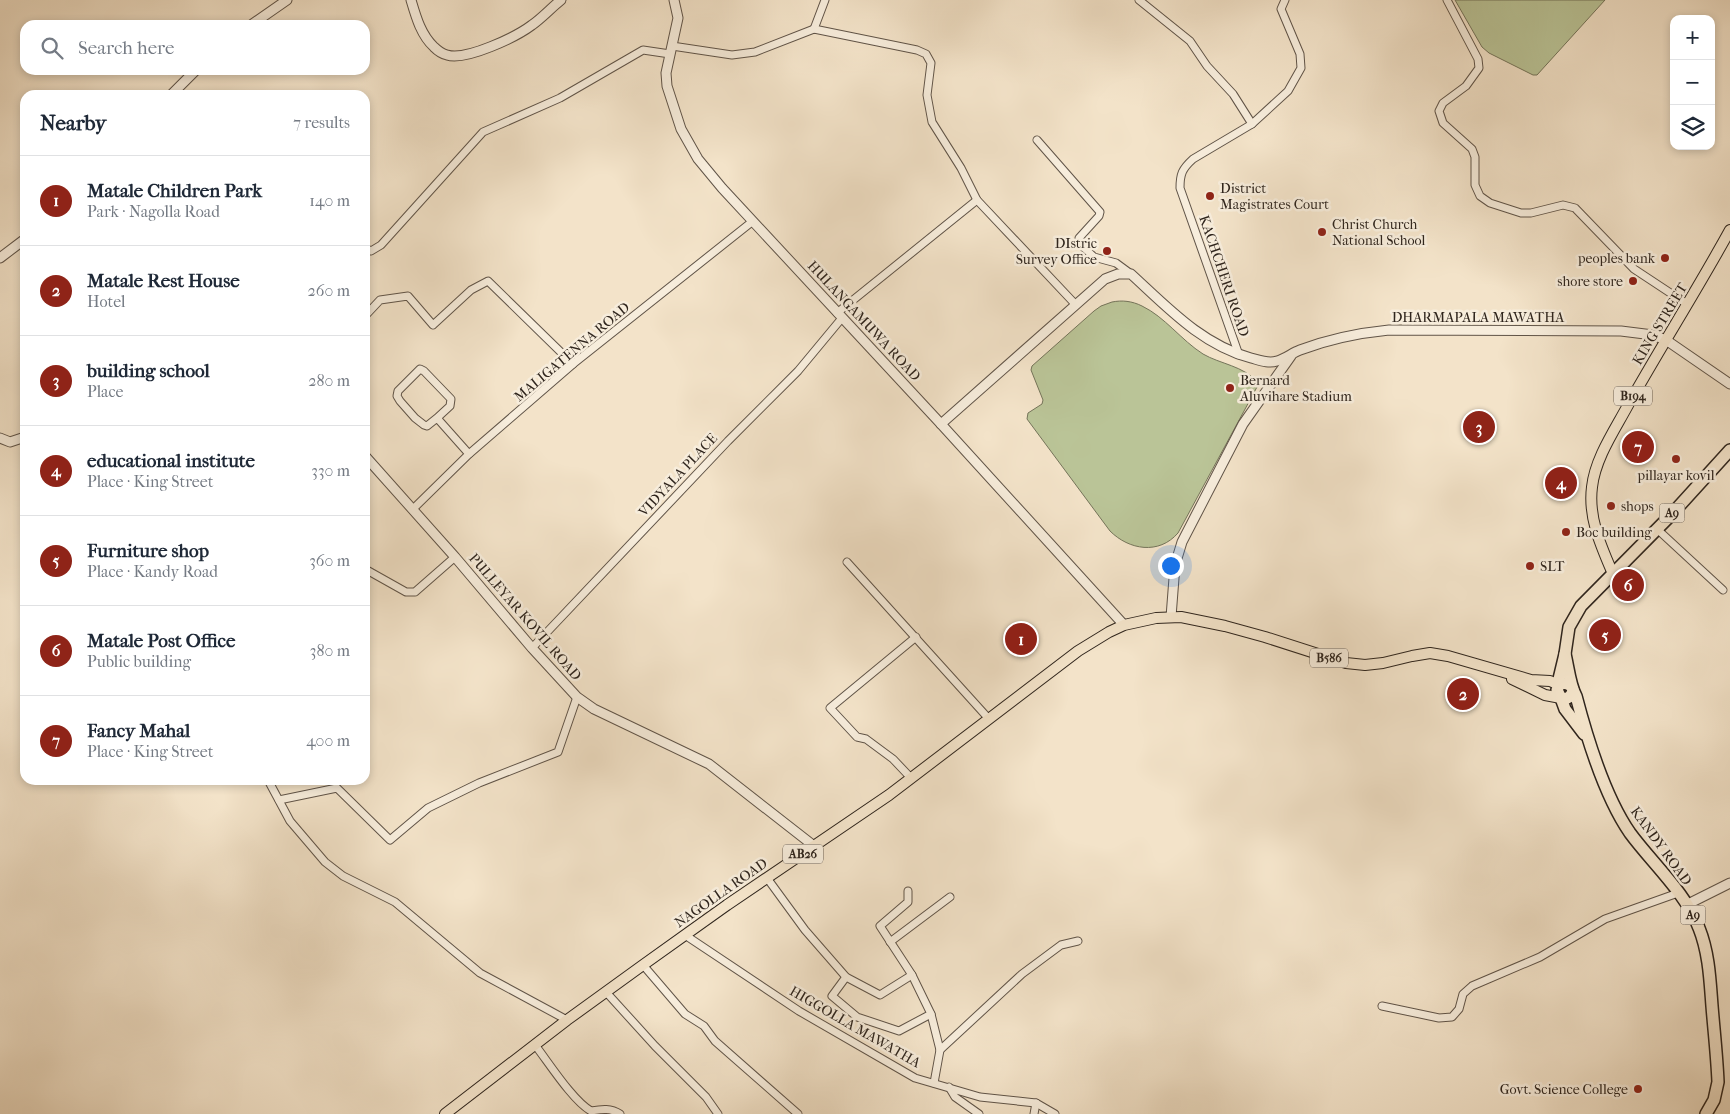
<!DOCTYPE html>
<html lang="en">
<head>
<meta charset="utf-8">
<style>
  :root { --surface:#fff; --page:#f2f2f3; --text:#1f2937; --muted:#747a83; --line:#e0e1e3; --accent:#8f2418 }
  body { margin:0; font-family:"IM FELL French Canon",serif; background:var(--page); color:var(--text) }
  .controls { position:absolute; right:15px; top:15px; display:grid; overflow:hidden; border-radius:10px; box-shadow:0 2px 8px #0003 }
  .controls button { width:45px; height:45px; display:grid; place-items:center; padding:0; border:0; border-bottom:1px solid var(--line); background:var(--surface); color:var(--text); font:25px sans-serif }
  .you { position:absolute; left:1170px; top:565px; width:18px; height:18px; margin:-12px; border:4px solid #fff; border-radius:50%; background:#1a73e8; box-shadow:0 0 0 8px #1a73e833 }
  .badge { display:grid; place-items:center; width:32px; height:32px; border-radius:50%; background:var(--accent); color:#fff; font-size:16px; font-weight:700 }
  .pin { position:absolute; translate:-50% -50%; border:2px solid #fff; box-shadow:0 1px 5px #0006 }
  .list { margin:0; padding:0; list-style:none }
  h2 { display:flex; justify-content:space-between; align-items:center; height:65px; margin:0; padding:0 20px; font-size:21px }
  h2 small { font-size:16px; font-weight:400; color:var(--muted) }
  .list li { display:grid; grid-template-columns:32px 1fr auto; gap:15px; align-items:center; box-sizing:border-box; height:90px; padding:0 20px; border-top:1px solid var(--line) }
  .list b { display:block; font-size:19px; white-space:nowrap }
  .list p { margin:0; font-size:16px; white-space:nowrap; color:var(--muted) }
  .list em { font-size:16px; font-style:normal; color:var(--muted) }
  .icon { flex:none; width:28px; height:28px; fill:none; stroke:currentColor; stroke-width:2; stroke-linecap:round; stroke-linejoin:round }
  .map { position:relative; flex:none; width:1730px; height:1114px; overflow:hidden }
  .search { position:absolute; background:var(--surface); box-shadow:0 2px 8px #0003; left:20px; top:20px; width:350px; height:55px; display:flex; align-items:center; gap:12px; box-sizing:border-box; padding:0 18px; border-radius:15px; color:var(--muted); font-size:19px }
  .panel { position:absolute; background:var(--surface); box-shadow:0 2px 8px #0003; left:20px; top:90px; width:350px; height:695px; border-radius:15px }
  .map>svg:first-child { display:block }
</style>
</head>
<body>
<div class="map">
<svg width="1730" height="1114" viewBox="0 0 1730 1114">
  <rect width="100%" height="100%" fill="#f3e3c9"/>
  <filter id="stains"><feTurbulence type="fractalNoise" baseFrequency=".004" numOctaves="4"/><feColorMatrix values="0 0 0 0 .2 0 0 0 0 .09 0 0 0 0 .02 0 0 0 .5 -.17"/></filter>
  <radialGradient id="worn" r=".72"><stop offset=".6" stop-color="#630" stop-opacity="0"/><stop offset="1" stop-color="#630" stop-opacity=".3"/></radialGradient>
  <g fill="#bac497" stroke="#74745a">
    <path d="M1455 0H1605L1537 75H1533L1489 53 1482 47Z"/>
    <path d="M1112 302C1122 300 1132 301 1142 306 1165 317 1181 340 1203 354 1220 364 1244 366 1257 382V387L1178 533C1159 555 1129 550 1110 531L1027 419 1028 413 1042 404 1043 400 1031 370 1032 366 1094 311 1101 306Z"/>
  </g>
  <g fill="none" stroke-linecap="round" stroke-linejoin="round">
    <defs>
      <g id="minor">
        <path d="M1139 0 1190 41 1207 66 1233 94 1252 124"/>
        <path d="M1447 0 1478 59 1479 68 1466 86 1443 103 1439 111 1443 123 1472 149 1475 157V185L1480 196 1490 203 1521 213H1531L1563 205 1575 208 1634 269 1687 304"/>
        <path d="M814 29 825 0"/>
        <path d="M672 46 732 55 755 52 814 29 917 50 926 54 931 63 927 95 932 122 961 168 977 200 1076 305"/>
        <path d="M1037 140 1100 212 1099 216 1079 238 1080 244 1094 257 1116 263 1131 274"/>
        <path d="M365 248 371 251 381 245 483 132 560 98 643 50 670 54"/>
        <path d="M837 313 977 200"/>
        <path d="M365 316 380 300 408 296 433 325 471 290 488 281 573 364"/>
        <path d="M1239 355 1180 188C1180 174 1182 169 1193 159L1252 124 1288 91 1301 68 1300 54 1281 9 1285 0"/>
        <path d="M437 418 450 406 451 399 424 371 420 369 398 391 397 396 400 401 415 418 424 425 427 426 437 418 469 454"/>
        <path d="M413 509 469 454 573 364 753 221"/>
        <path d="M1657 529 1723 590"/>
        <path d="M847 562 989 719"/>
        <path d="M365 569 406 592H415L455 557"/>
        <path d="M532 648 728 441 798 371 842 318"/>
        <path d="M911 778 893 759 866 739 857 737 830 708 916 637"/>
        <path d="M268 780 290 821 325 862 343 876 395 902 480 973 567 1020"/>
        <path d="M279 800 337 788 390 840 428 808 479 783 558 752 577 697"/>
        <path d="M767 878 805 930 846 977 880 995 912 975 880 926 908 902V891"/>
        <path d="M685 935 799 1011 915 1078 980 1097 1036 1103 1055 1114"/>
        <path d="M890 942 950 897"/>
        <path d="M643 965 685 1014 704 1026 715 1041 798 1114"/>
        <path d="M846 977 832 996 857 1017 899 1031 931 1014 912 975"/>
        <path d="M606 992 655 1046 706 1097 718 1114"/>
        <path d="M1382 1006 1439 1018 1452 1017 1459 1009 1463 994 1472 986 1540 957 1605 919 1678 893"/>
        <path d="M931 1014 940 1050 934 1083"/>
        <path d="M535 1045C549 1063 573 1101 591 1111 602 1109 611 1108 620 1114"/>
        <path d="M940 1050 1022 974 1061 945 1078 941"/>
        <path d="M949 1087 955 1097 979 1114"/>
        <path d="M1034 1114 1036 1103"/>
      </g>
      <g id="tertiary">
        <path d="M411 0C416 17 421 35 434 47 437 50 443 54 447 55 466 61 516 37 532 25 542 18 551 8 561 0"/>
        <path d="M674 0 678 18 666 73 667 86 681 129 698 159 722 188 941 424 1124 625"/>
        <path d="M251 25 287 0"/>
        <path d="M171 95 196 70"/>
        <path d="M0 258 25 239"/>
        <path d="M941 424 1105 279 1118 274H1131C1167 307 1202 345 1251 358 1259 360 1268 364 1277 361 1285 359 1292 353 1300 350 1329 339 1359 333 1389 330L1621 331 1653 335 1666 340 1730 384"/>
        <path d="M0 438 10 442 25 437"/>
        <path d="M365 456 455 557 532 648 577 697 594 709 709 764 814 846"/>
        <path d="M1171 617 1175 565 1182 542 1243 424 1291 356"/>
        <path d="M1686 905 1730 883"/>
      </g>
      <g id="primary">
        <path d="M1613 574C1601 546 1588 518 1592 487 1595 459 1614 431 1627 407 1660 348 1697 290 1730 230"/>
        <path d="M1512 679 1545 695 1561 698"/>
        <path d="M445 1114 567 1020 643 965 727 905 889 795 1078 651 1109 632 1124 625 1156 618 1181 617 1225 626 1265 637 1346 663 1365 665 1383 663 1412 656 1430 653 1448 656 1531 680 1550 681 1559 685"/>
      </g>
      <g id="trunk">
        <path d="M1565 654C1568 666 1570 686 1576 696 1587 738 1605 797 1630 833 1652 863 1686 893 1699 928 1709 953 1710 980 1712 1006 1714 1031 1717 1057 1718 1082L1714 1100 1706 1114"/>
        <path d="M1559 685C1565 682 1571 684 1573 690 1572 696 1568 700 1561 698L1557 690 1559 685V679L1565 654 1569 627 1581 606 1671 515 1730 450"/>
        <path d="M1561 698 1565 709 1584 734"/>
      </g>
    </defs>
    <use href="#minor" stroke="#605448" stroke-width="9"/>
    <use href="#tertiary" stroke="#605448" stroke-width="11"/>
    <use href="#primary" stroke="#2f251d" stroke-width="12"/>
    <use href="#trunk" stroke="#2f251d" stroke-width="14"/>
    <use href="#minor" stroke="#f7eddc" stroke-width="7"/>
    <use href="#tertiary" stroke="#f7eddc" stroke-width="9"/>
    <use href="#primary" stroke="#f3e3c9" stroke-width="10"/>
    <use href="#trunk" stroke="#f3e3c9" stroke-width="11"/>
  </g>
  <g fill="#8f2418" stroke="#f7eddc" stroke-width="2">
    <circle cx="1210" cy="196" r="5"/>
    <circle cx="1322" cy="232" r="5"/>
    <circle cx="1107" cy="251" r="5"/>
    <circle cx="1665" cy="258" r="5"/>
    <circle cx="1633" cy="281" r="5"/>
    <circle cx="1230" cy="388" r="5"/>
    <circle cx="1676" cy="459" r="5"/>
    <circle cx="1611" cy="506" r="5"/>
    <circle cx="1566" cy="532" r="5"/>
    <circle cx="1530" cy="566" r="5"/>
    <circle cx="1638" cy="1089" r="5"/>
  </g>
  <g text-anchor="middle" dominant-baseline="central" stroke-width="5" stroke-linejoin="round" paint-order="stroke">
    <g fill="#f7eddc" stroke="#6b6156" stroke-width="1">
      <rect x="1614" y="386.5" width="38" height="19" rx="4"/>
      <rect x="1659.5" y="503.5" width="25" height="19" rx="4"/>
      <rect x="1310" y="648.5" width="38" height="19" rx="4"/>
      <rect x="783" y="844.5" width="40" height="19" rx="4"/>
      <rect x="1680.5" y="905.5" width="25" height="19" rx="4"/>
    </g>
    <g font-size="12" font-weight="bold" fill="#2f251d">
      <text x="1633" y="396">B194</text>
      <text x="1672" y="513">A9</text>
      <text x="1329" y="658">B586</text>
      <text x="803" y="854">AB26</text>
      <text x="1693" y="915">A9</text>
    </g>
    <g font-size="14" fill="#2f251d" stroke="#f7eddc" text-anchor="start">
      <text x="1220" y="188">District<tspan x="1220" dy="16">Magistrates Court</tspan></text>
      <text x="1332" y="224">Christ Church<tspan x="1332" dy="16">National School</tspan></text>
      <text x="1097" y="243" text-anchor="end">DIstric<tspan x="1097" dy="16">Survey Office</tspan></text>
      <text x="1655" y="258" text-anchor="end">peoples bank</text>
      <text x="1623" y="281" text-anchor="end">shore store</text>
      <text x="1240" y="380">Bernard<tspan x="1240" dy="16">Aluvihare Stadium</tspan></text>
      <text x="1676" y="475" text-anchor="middle">pillayar kovil</text>
      <text x="1621" y="506">shops</text>
      <text x="1576" y="532">Boc building</text>
      <text x="1540" y="566">SLT</text>
      <text x="1628" y="1089" text-anchor="end">Govt. Science College</text>
    </g>
    <g font-size="14" fill="#2f251d" stroke="#f7eddc">
      <text transform="translate(1224 276) rotate(71)">KACHCHERI ROAD</text>
      <text x="1478" y="317">DHARMAPALA MAWATHA</text>
      <text transform="translate(864 321) rotate(47)">HULANGAMUWA ROAD</text>
      <text transform="translate(1660 324) rotate(-59)">KING STREET</text>
      <text transform="translate(572 352) rotate(-40)">MALIGATENNA ROAD</text>
      <text transform="translate(678 475) rotate(-47)">VIDYALA PLACE</text>
      <text transform="translate(525 617) rotate(49)">PULLEYAR KOVIL ROAD</text>
      <text transform="translate(1661 846) rotate(54)">KANDY ROAD</text>
      <text transform="translate(721 893) rotate(-35)">NAGOLLA ROAD</text>
      <text transform="translate(855 1027) rotate(30)">HIGGOLLA MAWATHA</text>
    </g>
  </g>
  <rect width="100%" height="100%" filter="url(#stains)"/>
  <rect width="100%" height="100%" fill="url(#worn)"/>
</svg>
<div class="controls">
<button>+</button>
<button>−</button>
<button><svg class="icon" aria-label="layers" viewBox="0 0 24 24"><path d="M12 4l9 5-9 5-9-5zM3 14l9 5 9-5"/></svg></button>
</div>
<div class="you"></div>
<div class="pin badge" style="left:1021px;top:639px">1</div>
<div class="pin badge" style="left:1463px;top:694px">2</div>
<div class="pin badge" style="left:1479px;top:427px">3</div>
<div class="pin badge" style="left:1561px;top:483px">4</div>
<div class="pin badge" style="left:1605px;top:635px">5</div>
<div class="pin badge" style="left:1628px;top:585px">6</div>
<div class="pin badge" style="left:1638px;top:447px">7</div>
<div class="search"><svg class="icon" aria-label="search" viewBox="0 0 24 24"><circle cx="10" cy="10" r="6"/><path d="M15 15l6 6"/></svg>Search here</div>
<section class="panel">
<h2>Nearby<small>7 results</small></h2>
<ul class="list">
<li><span class="badge">1</span><div><b>Matale Children Park</b><p>Park · Nagolla Road</p></div><em>140 m</em></li>
<li><span class="badge">2</span><div><b>Matale Rest House</b><p>Hotel</p></div><em>260 m</em></li>
<li><span class="badge">3</span><div><b>building school</b><p>Place</p></div><em>280 m</em></li>
<li><span class="badge">4</span><div><b>educational institute</b><p>Place · King Street</p></div><em>330 m</em></li>
<li><span class="badge">5</span><div><b>Furniture shop</b><p>Place · Kandy Road</p></div><em>360 m</em></li>
<li><span class="badge">6</span><div><b>Matale Post Office</b><p>Public building</p></div><em>380 m</em></li>
<li><span class="badge">7</span><div><b>Fancy Mahal</b><p>Place · King Street</p></div><em>400 m</em></li>
</ul>
</section>
</div>
</body>
</html>
